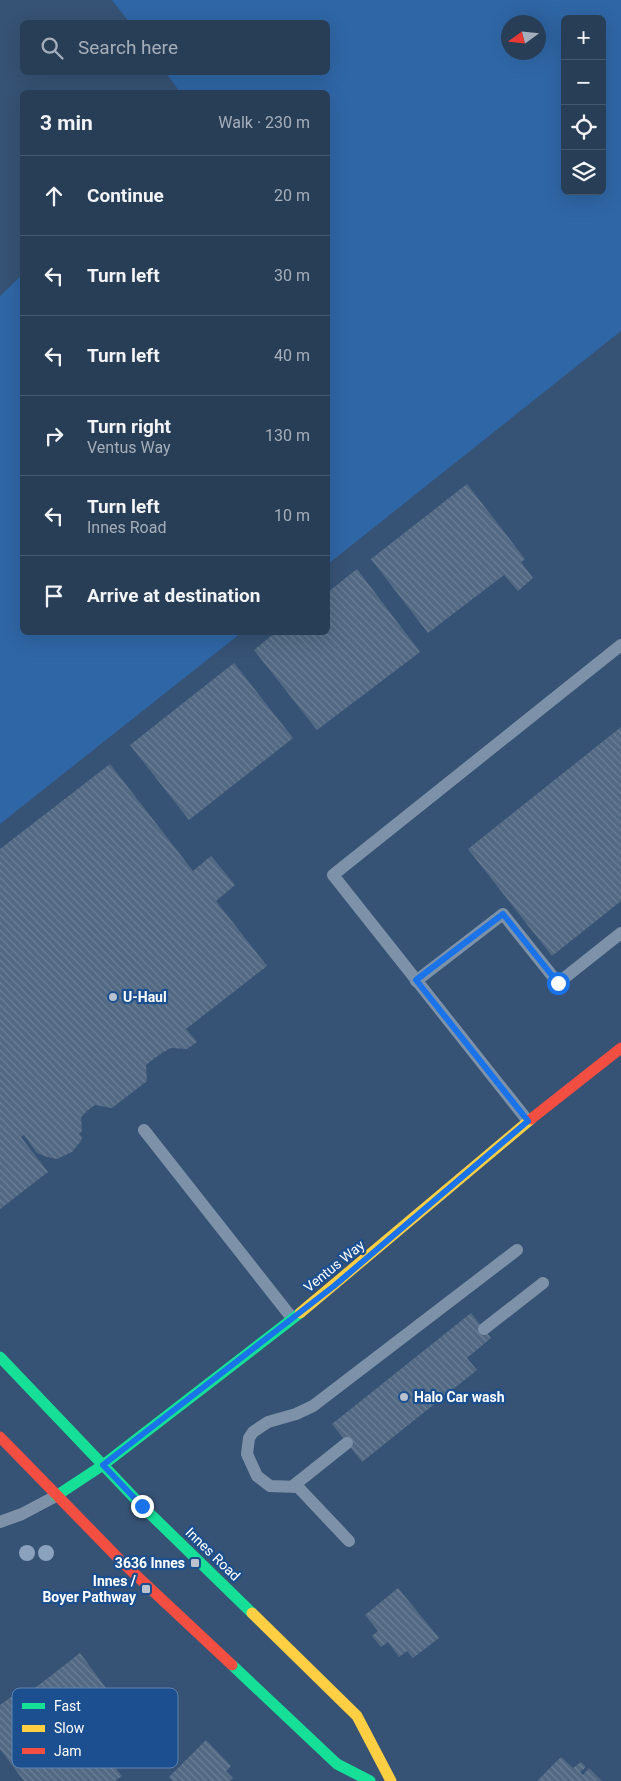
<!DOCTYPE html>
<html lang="en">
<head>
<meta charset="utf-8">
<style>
  :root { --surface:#283e57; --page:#30455d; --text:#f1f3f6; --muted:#a5aeba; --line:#44576d }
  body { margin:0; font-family:Roboto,sans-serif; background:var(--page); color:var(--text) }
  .controls { position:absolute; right:15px; top:15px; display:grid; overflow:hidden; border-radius:8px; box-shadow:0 5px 20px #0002 }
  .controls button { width:45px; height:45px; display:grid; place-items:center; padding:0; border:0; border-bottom:1px solid var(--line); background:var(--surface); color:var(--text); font:25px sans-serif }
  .compass { position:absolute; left:501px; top:15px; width:45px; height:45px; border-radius:50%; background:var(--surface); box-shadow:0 5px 20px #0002; rotate:255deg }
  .stop { position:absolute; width:15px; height:15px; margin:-11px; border:4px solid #1a73e8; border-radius:50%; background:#fff }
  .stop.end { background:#1a73e8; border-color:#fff; box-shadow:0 1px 5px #0008 }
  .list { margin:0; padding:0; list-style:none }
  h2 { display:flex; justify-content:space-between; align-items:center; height:65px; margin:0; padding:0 20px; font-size:21px }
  h2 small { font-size:16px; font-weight:400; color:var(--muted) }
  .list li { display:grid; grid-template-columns:32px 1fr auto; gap:15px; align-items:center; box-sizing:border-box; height:80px; padding:0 20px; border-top:1px solid var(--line) }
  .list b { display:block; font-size:19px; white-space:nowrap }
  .list p { margin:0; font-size:16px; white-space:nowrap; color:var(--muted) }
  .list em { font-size:16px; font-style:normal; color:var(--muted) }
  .icon { flex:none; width:28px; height:28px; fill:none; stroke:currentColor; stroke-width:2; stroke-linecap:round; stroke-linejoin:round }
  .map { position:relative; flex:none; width:621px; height:1781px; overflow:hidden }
  .search { position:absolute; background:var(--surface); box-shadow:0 5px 20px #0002; left:20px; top:20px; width:310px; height:55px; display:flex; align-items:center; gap:12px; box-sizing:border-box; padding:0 18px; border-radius:8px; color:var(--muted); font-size:19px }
  .panel { position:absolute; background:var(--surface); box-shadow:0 5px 20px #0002; left:20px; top:90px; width:310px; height:545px; border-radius:8px }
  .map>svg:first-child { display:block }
</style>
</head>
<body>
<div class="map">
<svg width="621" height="1781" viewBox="0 0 621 1781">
  <defs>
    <pattern id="building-back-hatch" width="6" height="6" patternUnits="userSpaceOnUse" patternTransform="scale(1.25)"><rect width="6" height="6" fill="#526984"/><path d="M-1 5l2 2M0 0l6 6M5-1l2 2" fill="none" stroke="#6c8096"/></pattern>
  </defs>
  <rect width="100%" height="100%" fill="#365274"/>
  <g fill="#2f66a5" fill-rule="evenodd">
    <path d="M112 0H621V331L328 564V92H180L166 73 328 72V22H129ZM565 19H602V191H565ZM508 22H538V52H508Z"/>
    <path d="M22 275V632L241 633 0 824V296Z"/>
  </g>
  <g fill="url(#building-back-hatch)">
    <path d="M467 484 525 559 521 562 533 578 518 591 504 575 428 633 371 559Z"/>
    <path d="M357 569 420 652 317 730 254 650 276 632H328V592Z"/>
    <path d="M234 663 293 738 189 820 130 745Z"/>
    <path d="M621 727V901L552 956 468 849Z"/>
    <path d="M110 764 193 871 211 856 235 885 216 901 267 966 186 1029 197 1042 187 1049 171 1048 160 1054 146 1065 147 1081 112 1108 95 1105 87 1111 81 1117 82 1131 79 1134 82 1137 81 1141 72 1152 57 1159 47 1157 37 1153 24 1135 21 1137 48 1172 0 1209V849Z"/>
    <path d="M471 1313 491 1338 467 1358 477 1370 362 1462 332 1424Z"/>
    <path d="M398 1588 439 1638 413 1658 407 1651 399 1657 388 1642 381 1647 372 1636 378 1631 365 1615Z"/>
    <path d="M80 1653 126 1715 76 1753 87 1766 104 1753 122 1776 115 1781H24L0 1749V1705L22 1689 26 1695Z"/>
    <path d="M206 1740 231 1766 226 1771 233 1778 230 1781H173L169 1777Z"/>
    <path d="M561 1757 573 1768 581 1762 586 1767 580 1772 583 1775 589 1768 602 1781H537Z"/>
  </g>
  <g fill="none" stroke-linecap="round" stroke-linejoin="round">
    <g stroke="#7d92a8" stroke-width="12">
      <path d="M416 981 503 914 558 983 621 933"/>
      <path d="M528 1121 333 875 621 645"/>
      <path d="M144 1130 292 1318"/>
      <path d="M484 1329 543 1283"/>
      <path d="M293 1486 347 1443"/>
      <path d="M0 1522 22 1514 56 1496"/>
      <path d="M349 1541 298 1487 270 1486 257 1476 247 1454 249 1438 253 1432 268 1422 296 1414 313 1406 517 1250"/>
    </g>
    <g stroke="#16e098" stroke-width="11">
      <path d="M0 1357 142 1506 252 1613"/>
      <path d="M56 1496 103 1465 300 1313"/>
      <path d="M232 1665 337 1764 370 1781"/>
    </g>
    <g stroke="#ffcf43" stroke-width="11">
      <path d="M300 1313 531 1119"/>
      <path d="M252 1613 357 1716 391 1781"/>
    </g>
    <g stroke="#f24e42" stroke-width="11">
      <path d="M531 1119 621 1048"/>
      <path d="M0 1437 123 1563 232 1665"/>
    </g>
  </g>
  <g fill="#8aa2be">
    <circle cx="27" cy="1553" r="8"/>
    <circle cx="46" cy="1553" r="8"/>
  </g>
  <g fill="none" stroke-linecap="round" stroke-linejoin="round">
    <path stroke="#1a73e8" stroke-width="6" d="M142 1506 103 1465 334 1286 528 1121 416 980 503 914 558 983"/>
  </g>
  <g fill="#b9c2ce" stroke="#1b4f8f" stroke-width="2">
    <circle cx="113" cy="997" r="5"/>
    <circle cx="404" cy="1397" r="5"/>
    <rect x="190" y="1558" width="10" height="10" rx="2.5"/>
    <rect x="141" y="1584" width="10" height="10" rx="2.5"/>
  </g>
  <g text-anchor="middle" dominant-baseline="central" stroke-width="4.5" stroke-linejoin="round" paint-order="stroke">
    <g font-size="14" font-weight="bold" fill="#fff" stroke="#1b4f8f" text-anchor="start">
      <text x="123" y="997">U-Haul</text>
      <text x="414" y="1397">Halo Car wash</text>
      <text x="185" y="1563" text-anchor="end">3636 Innes</text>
      <text x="136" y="1581" text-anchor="end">Innes /<tspan x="136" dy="16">Boyer Pathway</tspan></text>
    </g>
    <g font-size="14" fill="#fff" stroke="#1b4f8f">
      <text transform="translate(334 1266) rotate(-39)">Ventus Way</text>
      <text transform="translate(213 1554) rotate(44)">Innes Road</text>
    </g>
  </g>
  <rect x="12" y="1688" width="166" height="80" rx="8" fill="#1b4f8f" stroke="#5f84b1" stroke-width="1"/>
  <rect x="22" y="1703" width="23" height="6" fill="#16e098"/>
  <rect x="22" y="1725" width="23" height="7" fill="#ffcf43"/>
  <rect x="22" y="1748" width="23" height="6" fill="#f24e42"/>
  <g font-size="14" fill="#fff">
    <text x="54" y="1711">Fast</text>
    <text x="54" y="1733">Slow</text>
    <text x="54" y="1756">Jam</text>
  </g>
</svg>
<div class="controls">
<button>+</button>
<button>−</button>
<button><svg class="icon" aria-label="locate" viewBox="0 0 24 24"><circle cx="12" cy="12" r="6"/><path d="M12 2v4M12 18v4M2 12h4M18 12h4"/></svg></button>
<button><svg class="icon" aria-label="layers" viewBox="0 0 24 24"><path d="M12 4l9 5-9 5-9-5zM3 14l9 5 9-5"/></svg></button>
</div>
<svg class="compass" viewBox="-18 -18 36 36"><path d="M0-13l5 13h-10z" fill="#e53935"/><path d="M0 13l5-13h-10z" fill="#a5aeba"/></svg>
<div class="stop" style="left:558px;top:983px"></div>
<div class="stop end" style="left:142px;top:1506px"></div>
<div class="search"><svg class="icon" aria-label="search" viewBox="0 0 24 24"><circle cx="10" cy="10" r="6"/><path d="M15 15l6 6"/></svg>Search here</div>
<section class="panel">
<h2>3 min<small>Walk · 230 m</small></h2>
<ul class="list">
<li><svg class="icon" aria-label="ahead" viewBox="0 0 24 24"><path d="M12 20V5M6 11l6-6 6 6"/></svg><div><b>Continue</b></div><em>20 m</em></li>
<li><svg class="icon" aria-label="left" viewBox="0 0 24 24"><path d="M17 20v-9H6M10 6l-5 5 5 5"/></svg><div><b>Turn left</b></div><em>30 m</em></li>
<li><svg class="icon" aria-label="left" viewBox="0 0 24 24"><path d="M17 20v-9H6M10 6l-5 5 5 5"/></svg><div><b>Turn left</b></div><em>40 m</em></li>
<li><svg class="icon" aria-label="right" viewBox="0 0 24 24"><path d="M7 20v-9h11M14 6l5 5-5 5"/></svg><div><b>Turn right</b><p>Ventus Way</p></div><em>130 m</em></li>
<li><svg class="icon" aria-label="left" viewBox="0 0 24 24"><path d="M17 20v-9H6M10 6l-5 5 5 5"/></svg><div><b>Turn left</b><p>Innes Road</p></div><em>10 m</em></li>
<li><svg class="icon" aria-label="arrive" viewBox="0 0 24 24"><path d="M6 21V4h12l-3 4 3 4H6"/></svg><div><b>Arrive at destination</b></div></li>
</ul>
</section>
</div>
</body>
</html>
